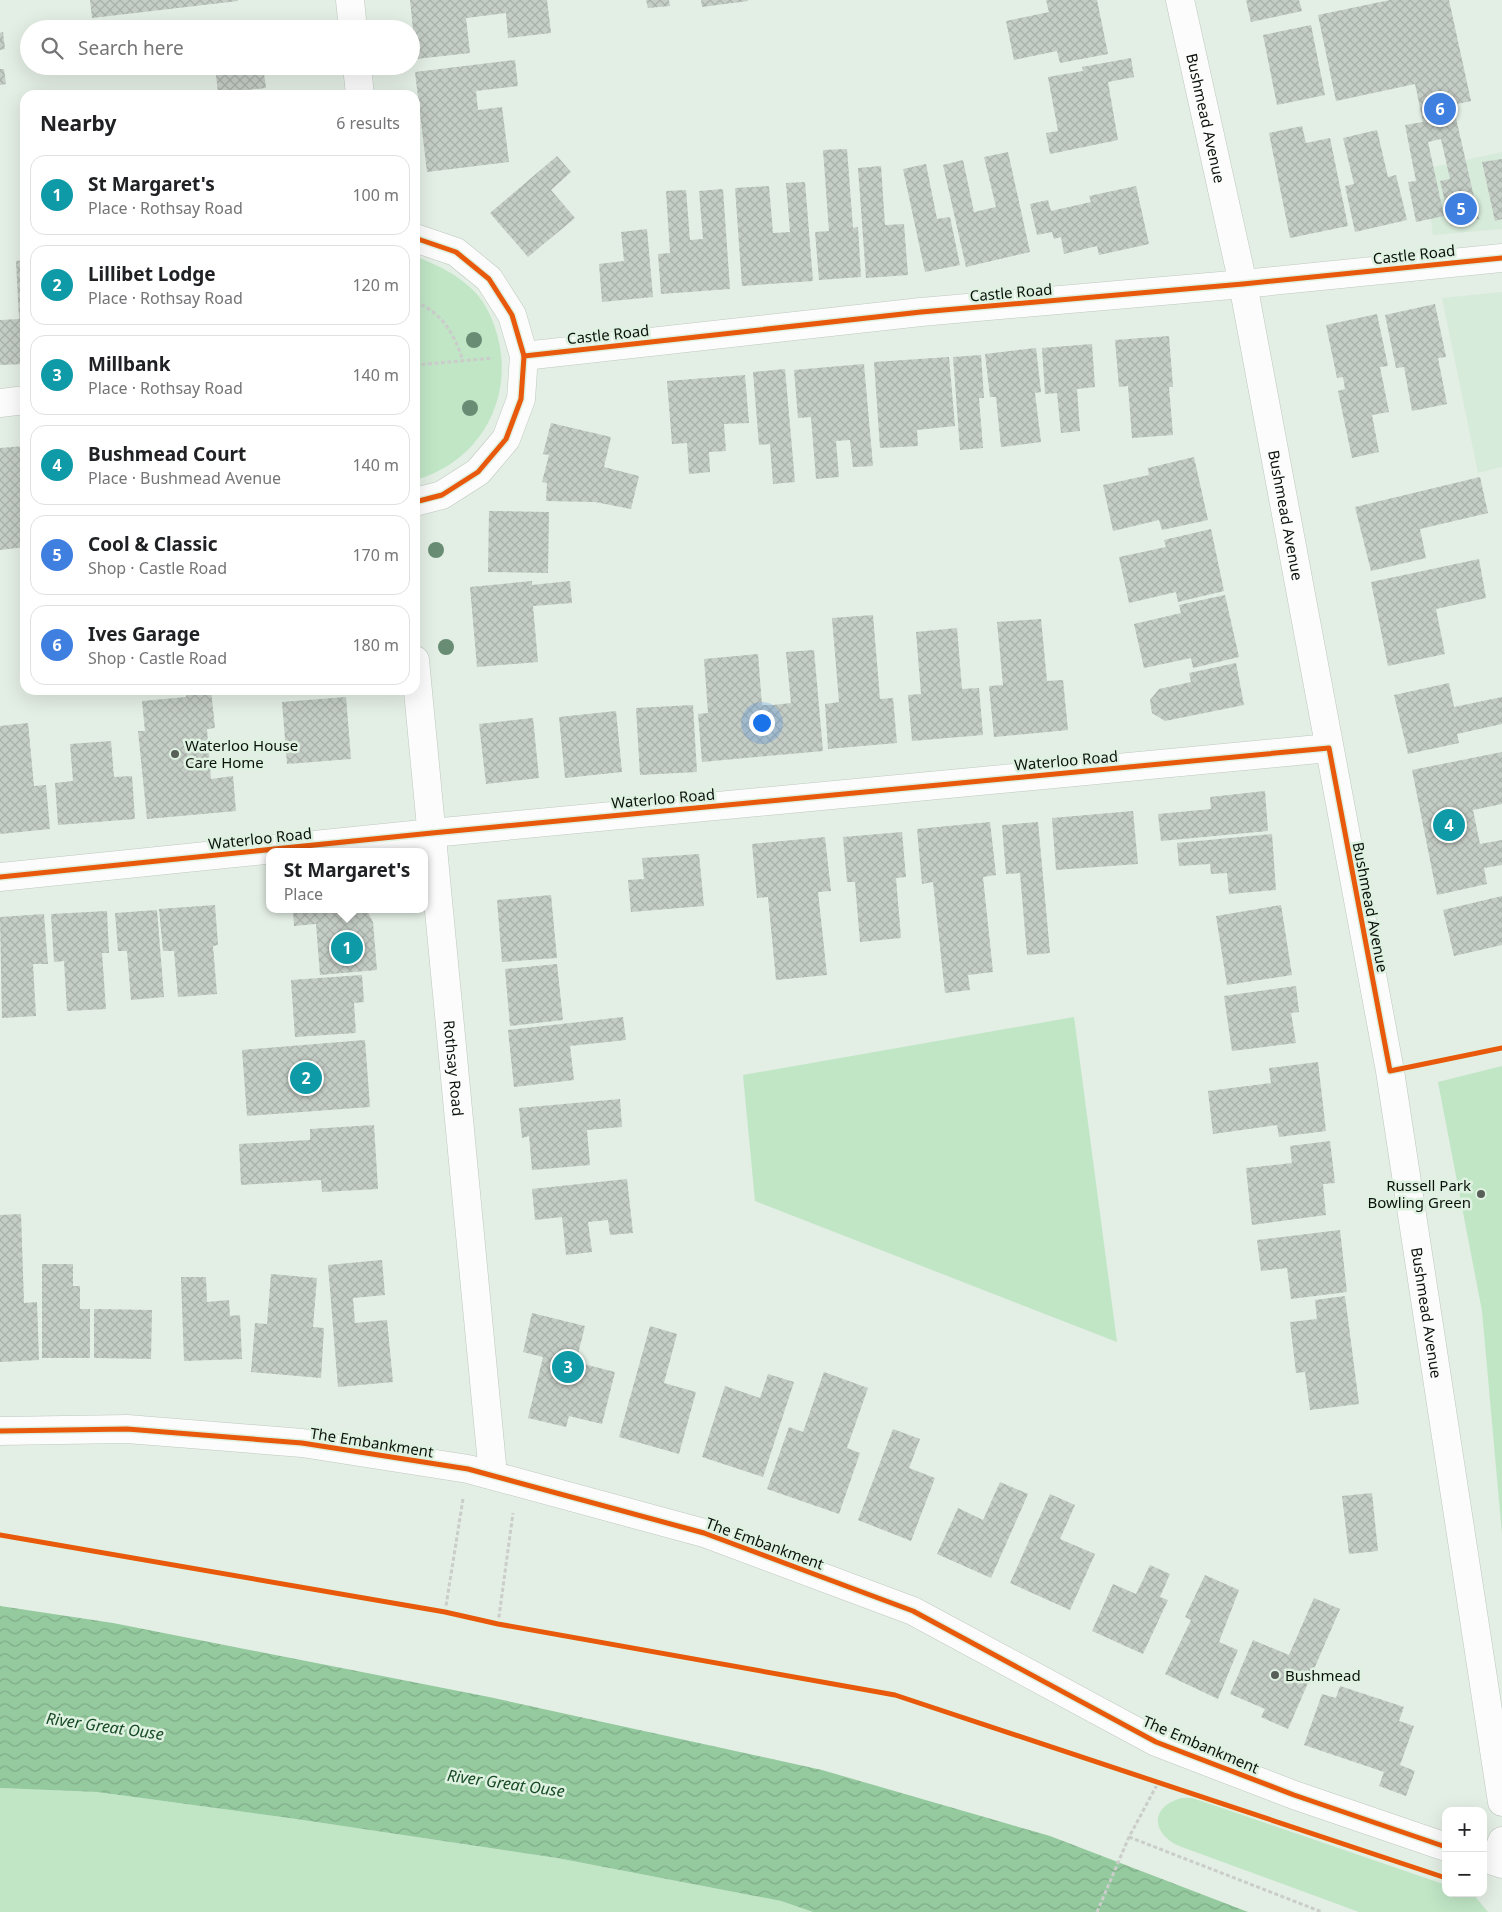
<!DOCTYPE html>
<html lang="en">
<head>
<meta charset="utf-8">
<style>
  :root { --surface:#fff; --page:#f6f6f6; --text:#202124; --muted:#757577; --line:#e0e0e0; --accent:#1a73e8 }
  body { margin:0; font-family:"Noto Sans",sans-serif; background:var(--page); color:var(--text) }
  .controls { position:absolute; right:15px; bottom:15px; display:grid; overflow:hidden; border-radius:10px; box-shadow:0 5px 20px #0002 }
  .controls button { width:45px; height:45px; display:grid; place-items:center; padding:0; border:0; border-bottom:1px solid var(--line); background:var(--surface); color:var(--text); font:25px sans-serif }
  .you { position:absolute; left:761px; top:722px; width:18px; height:18px; margin:-12px; border:4px solid #fff; border-radius:50%; background:#1a73e8; box-shadow:0 0 0 8px #1a73e833 }
  .badge { display:grid; place-items:center; width:32px; height:32px; border-radius:50%; background:var(--accent); color:#fff; font-size:16px; font-weight:700 }
  .pin { position:absolute; translate:-50% -50%; border:2px solid #fff; box-shadow:0 1px 5px #0006 }
  .popup { position:absolute; left:266px; top:848px; width:162px; height:65px; box-sizing:border-box; display:grid; place-content:center; border-radius:10px; background:var(--surface); filter:drop-shadow(0 1px 4px #0005); font-size:16px; white-space:nowrap; color:var(--muted) }
  .popup b { font-size:19px; color:var(--text) }
  .popup::after { content:''; position:absolute; left:50%; top:100%; margin-left:-10px; border:10px solid transparent; border-top-color:var(--surface) }
  .list { margin:0; padding:0; list-style:none }
  h2 { display:flex; justify-content:space-between; align-items:center; height:65px; margin:0; padding:0 20px; font-size:21px }
  h2 small { font-size:16px; font-weight:400; color:var(--muted) }
  .list li { display:grid; grid-template-columns:32px 1fr auto; gap:15px; align-items:center; box-sizing:border-box; height:80px; margin:0 10px 10px; padding:0 10px; border:1px solid var(--line); border-radius:15px }
  .list b { display:block; font-size:19px; white-space:nowrap }
  .list p { margin:0; font-size:16px; white-space:nowrap; color:var(--muted) }
  .list em { font-size:16px; font-style:normal; color:var(--muted) }
  .icon { flex:none; width:28px; height:28px; fill:none; stroke:currentColor; stroke-width:2; stroke-linecap:round; stroke-linejoin:round }
  .map { position:relative; flex:none; width:1502px; height:1912px; overflow:hidden }
  .search { position:absolute; background:var(--surface); box-shadow:0 5px 20px #0002; left:20px; top:20px; width:400px; height:55px; display:flex; align-items:center; gap:12px; box-sizing:border-box; padding:0 18px; border-radius:28px; color:var(--muted); font-size:19px }
  .panel { position:absolute; background:var(--surface); box-shadow:0 5px 20px #0002; left:20px; top:90px; width:400px; height:605px; border-radius:15px }
  .map>svg:first-child { display:block }
</style>
</head>
<body>
<div class="map">
<svg width="1502" height="1912" viewBox="0 0 1502 1912">
  <defs>
    <pattern id="water-waves" width="16" height="10" patternUnits="userSpaceOnUse" patternTransform="scale(1.25)"><rect width="16" height="10" fill="#95ca9f"/><path d="M0 5q4-4 8 0t8 0" fill="none" stroke="#7fac88"/></pattern>
    <pattern id="building-cross-hatch" width="8" height="8" patternUnits="userSpaceOnUse" patternTransform="scale(1.25)"><rect width="8" height="8" fill="#c5cec6"/><path d="M0 0l8 8M0 8l8-8" fill="none" stroke="#a8b0a9"/></pattern>
  </defs>
  <rect width="100%" height="100%" fill="#e3eee4"/>
  <g fill="#d7ebda">
    <path d="M1502 152V229L1433 235 1424 169Z"/>
    <path d="M1502 292V467L1478 473 1442 298Z"/>
  </g>
  <g fill="#c0e6c6">
    <path d="M415 256C437 265 457 274 474 291 486 303 494 322 498 338 514 401 478 463 415 480Z"/>
    <path d="M1074 1017 1117 1342 755 1201 743 1075Z"/>
    <path d="M1502 1066V1534L1482 1311 1438 1082Z"/>
    <path d="M0 1788 97 1792 296 1819 557 1858 781 1901 813 1912H0Z"/>
    <path d="M1181 1798H1193L1446 1885V1893L1473 1894 1488 1912H1359L1179 1846C1151 1833 1150 1807 1181 1798Z"/>
  </g>
  <path fill="url(#water-waves)" d="M0 1606 113 1623 489 1697 822 1770 1050 1836 1248 1912H813L781 1901 557 1858 296 1819 97 1792 0 1788Z"/>
  <g fill="url(#building-cross-hatch)">
    <path d="M90 0H238V1L92 18Z"/>
    <path d="M410 0H547L551 33 508 38 506 13 466 18 470 53 416 59Z"/>
    <path d="M646 0H669L670 6 648 8Z"/>
    <path d="M701 0H748V1L702 7Z"/>
    <path d="M1046 0H1097L1108 54 1060 63 1057 51 1014 60 1006 21 1049 12Z"/>
    <path d="M1246 0H1299L1302 11 1251 22Z"/>
    <path d="M1390 0H1449L1471 101 1453 105 1479 219 1451 226 1440 181 1450 179 1441 139 1428 142 1444 216 1416 222 1408 182 1416 181 1405 125 1423 122 1415 84 1336 101 1318 15Z"/>
    <path d="M258 23 259 29H217V27Z"/>
    <path d="M1311 25 1325 95 1277 105 1263 35Z"/>
    <path d="M3 32 5 49 0 50V33Z"/>
    <path d="M1131 58 1134 77 1108 82 1118 140 1050 154 1046 133 1058 131 1048 77 1083 71 1082 67Z"/>
    <path d="M515 60 518 86 476 91 478 110 502 107 509 162 427 172 415 72Z"/>
    <path d="M185 66H210L211 68 186 70Z"/>
    <path d="M215 66H263L266 88 218 93Z"/>
    <path d="M0 69H4L6 84 0 85Z"/>
    <path d="M1302 126 1306 143 1330 138 1348 226 1290 238 1269 133Z"/>
    <path d="M1377 130 1388 177 1396 175 1407 220 1355 232 1345 186 1354 184 1343 138Z"/>
    <path d="M847 149 853 228 858 227 861 277 819 280 815 232 829 231 823 150Z"/>
    <path d="M1008 152 1030 252 966 267 943 165 963 160 974 212 996 207 984 157Z"/>
    <path d="M557 156 571 172 551 190 575 218 528 257 490 213Z"/>
    <path d="M1502 159V219L1495 221 1482 162Z"/>
    <path d="M926 164 937 219 950 217 960 265 925 272 903 169Z"/>
    <path d="M881 166 885 225 904 224 908 275 866 278 858 168Z"/>
    <path d="M805 182 813 281 742 286 735 188 769 186 773 233 790 232 786 183Z"/>
    <path d="M1136 186 1149 244 1099 255 1097 246 1064 254 1061 237 1054 239 1052 232 1037 235 1030 204 1048 200 1051 211 1091 202 1089 196Z"/>
    <path d="M723 189 730 289 661 294 658 254 670 253 666 191 686 190 690 240 703 239 699 191Z"/>
    <path d="M647 229 653 297 602 302 599 264 624 261 621 232Z"/>
    <path d="M25 260V364L0 365V320L19 319 16 261Z"/>
    <path d="M1435 304 1446 357 1438 358 1447 404 1412 411 1404 367 1396 368 1385 315Z"/>
    <path d="M1377 314 1388 366 1380 367 1389 412 1372 415 1379 452 1352 458 1338 391 1345 389 1343 377 1337 378 1326 325Z"/>
    <path d="M1169 336 1173 387H1169L1173 435 1132 438 1128 386 1119 387 1115 340Z"/>
    <path d="M1092 344 1095 387 1077 389 1080 431 1061 433 1057 393 1045 394 1042 348Z"/>
    <path d="M1036 348 1041 392 1035 393 1041 442 1001 447 996 397H990L985 354Z"/>
    <path d="M981 355 984 398H979L983 448 960 450 953 357Z"/>
    <path d="M949 357 955 426 917 430 918 446 880 448 874 362Z"/>
    <path d="M864 364 873 466 853 467 850 440 836 441 839 477 816 479 811 417 798 418 794 370Z"/>
    <path d="M785 369 795 482 773 484 770 444 759 445 753 372Z"/>
    <path d="M745 375 749 423 724 424 726 451 709 452 710 472 689 474 687 443 672 444 667 381Z"/>
    <path d="M551 423 611 437 604 467 639 476 631 509 595 502 546 501 547 483 542 482 549 455 543 454Z"/>
    <path d="M25 446V494H22L25 547 0 550V448Z"/>
    <path d="M1194 457 1208 520 1162 530 1159 520 1113 531 1103 485 1149 475 1148 468Z"/>
    <path d="M1480 477 1488 513 1420 529 1426 558 1371 571 1355 507Z"/>
    <path d="M489 511 549 512 548 573 488 572Z"/>
    <path d="M1211 529 1224 591 1178 602 1176 592 1129 603 1119 557 1166 547 1164 540Z"/>
    <path d="M1479 559 1486 598 1436 609 1445 654 1388 666 1371 582Z"/>
    <path d="M532 581V585L570 581 572 603 533 606 538 662 477 667 470 587Z"/>
    <path d="M1225 595 1239 657 1193 668 1191 658 1144 668 1134 624 1181 613 1179 605Z"/>
    <path d="M873 615 880 699 893 698 897 743 828 749 825 704 839 702 832 618Z"/>
    <path d="M1041 619 1047 681 1063 680 1068 730 994 737 989 686 1003 685 997 622Z"/>
    <path d="M957 628 962 689 979 688 983 735 912 741 908 695 921 694 916 632Z"/>
    <path d="M814 650 823 751 702 762 698 714 708 713 704 659 758 654 762 705H773L791 703 786 652Z"/>
    <path d="M1236 663 1244 705 1165 721 1152 713 1150 700 1159 689 1191 682 1189 673Z"/>
    <path d="M1449 683 1454 707 1502 697V724L1457 734 1459 743 1408 754 1394 695Z"/>
    <path d="M186 690H211L215 728 207 729 211 779 233 776 236 811 147 819 138 731H145L142 701 186 697Z"/>
    <path d="M281 690H313V691L282 694Z"/>
    <path d="M346 697 351 759 287 764 282 702Z"/>
    <path d="M693 705 697 772 640 775 636 708Z"/>
    <path d="M616 711 622 772 565 778 559 717Z"/>
    <path d="M533 718 539 778 486 784 479 724Z"/>
    <path d="M28 723 34 786 46 785 50 829 0 834V726Z"/>
    <path d="M111 741 114 777 132 776 135 819 58 825 55 783 73 781 70 744Z"/>
    <path d="M1502 752V804L1473 810 1480 844 1502 840V865L1484 868 1487 884 1437 895 1412 770Z"/>
    <path d="M1265 791 1268 831 1161 841 1158 814 1211 809 1210 797Z"/>
    <path d="M1133 811 1138 864 1056 870 1052 818Z"/>
    <path d="M990 822 996 875 983 877 993 972 968 975 970 990 945 993 933 882 922 884 917 829Z"/>
    <path d="M1038 822 1050 953 1027 955 1020 873 1006 874 1002 825Z"/>
    <path d="M902 832 906 877 896 878 901 938 860 942 855 882H847L843 837Z"/>
    <path d="M1272 834 1276 890 1229 894 1227 873 1211 874 1210 864 1179 866 1177 843Z"/>
    <path d="M825 837 831 891 818 892 827 975 776 980 768 897 757 898 752 844Z"/>
    <path d="M699 854 704 906 631 912 628 880 644 879 642 858Z"/>
    <path d="M551 895 557 958 502 962 497 900Z"/>
    <path d="M1502 896V945L1454 956 1443 910Z"/>
    <path d="M215 905 218 945 213 946 217 994 178 997 174 951H163L159 909Z"/>
    <path d="M1281 905 1292 975 1227 985 1216 916Z"/>
    <path d="M293 909H366L373 922 377 970 320 975 316 924 294 926Z"/>
    <path d="M157 910 164 997 131 1000 127 951H118L115 913Z"/>
    <path d="M107 911 109 953H102L106 1009 67 1011 64 961 54 962 51 914Z"/>
    <path d="M44 914 48 964H33L36 1016 2 1018 0 917Z"/>
    <path d="M557 964 563 1020 510 1026 505 969Z"/>
    <path d="M362 975 364 1002 354 1003 356 1033 295 1037 291 980Z"/>
    <path d="M1296 986 1299 1012 1291 1013 1296 1043 1232 1051 1224 996Z"/>
    <path d="M623 1017 626 1040 570 1046 574 1080 514 1087 508 1030Z"/>
    <path d="M365 1040 370 1107 247 1116 242 1050Z"/>
    <path d="M1318 1062 1326 1131 1279 1137 1277 1125 1213 1134 1208 1091 1271 1083 1269 1068Z"/>
    <path d="M620 1099 622 1127 587 1130 590 1165 532 1170 529 1136 522 1138 519 1108Z"/>
    <path d="M374 1125 378 1189 322 1192 321 1180 241 1185 239 1144 310 1140V1129Z"/>
    <path d="M1330 1141 1335 1183 1323 1184 1326 1215 1252 1225 1246 1168 1292 1163 1290 1146Z"/>
    <path d="M627 1179 633 1233 610 1235 608 1220 588 1222 592 1252 566 1255 562 1217 535 1220 532 1189Z"/>
    <path d="M21 1214 24 1303 37 1302 39 1360 0 1362V1215Z"/>
    <path d="M1340 1230 1347 1292 1291 1299 1287 1268 1261 1271 1257 1240Z"/>
    <path d="M382 1260 385 1295 353 1298 355 1323 387 1320 393 1382 338 1387 328 1265Z"/>
    <path d="M42 1264H73V1286H80V1309H90V1358H42Z"/>
    <path d="M271 1274 317 1278 313 1327 324 1328 321 1378 251 1372 255 1323 267 1324Z"/>
    <path d="M181 1277H206L207 1302 229 1300 230 1316 240 1315 242 1359 184 1361Z"/>
    <path d="M1345 1296 1359 1404 1310 1410 1305 1372 1296 1373 1290 1322 1317 1319 1315 1300Z"/>
    <path d="M94 1309 152 1310 151 1359 94 1358Z"/>
    <path d="M532 1313 585 1326 576 1362 615 1372 602 1424 569 1416 566 1427 528 1418 543 1357 523 1352Z"/>
    <path d="M650 1326 677 1334 664 1383 696 1392 679 1454 619 1437Z"/>
    <path d="M824 1372 868 1388 847 1448 860 1453 839 1514 767 1489 789 1427 803 1432Z"/>
    <path d="M768 1374 794 1382 763 1477 702 1457 725 1386 760 1398Z"/>
    <path d="M893 1429 920 1439 909 1468 935 1478 911 1541 858 1520Z"/>
    <path d="M1000 1482 1028 1494 991 1578 937 1554 958 1508 983 1520Z"/>
    <path d="M1372 1493 1378 1551 1349 1554 1342 1496Z"/>
    <path d="M1050 1494 1075 1505 1060 1539 1095 1554 1070 1610 1010 1583Z"/>
    <path d="M1150 1565 1170 1574 1160 1597 1168 1600 1143 1654 1092 1631 1113 1584 1136 1594Z"/>
    <path d="M1205 1575 1239 1590 1219 1642 1238 1650 1218 1699 1165 1674 1191 1620 1185 1617Z"/>
    <path d="M1314 1598 1340 1609 1288 1729 1261 1717 1265 1709 1230 1694 1253 1640 1289 1655Z"/>
    <path d="M1340 1686 1404 1707 1399 1721 1414 1726 1400 1765 1415 1771 1406 1796 1379 1786 1384 1772 1304 1745 1322 1694 1336 1698Z"/>
  </g>
  <g fill="none" stroke-linecap="round" stroke-linejoin="round">
    <defs>
      <g id="minor">
        <path d="M350 0 353 29"/>
        <path id="s1" d="M1180 0 1243 284 1390 1071 1502 1802"/>
        <path d="M357 66 360 95"/>
        <path id="s2" d="M415 660 493 1475"/>
        <path d="M0 877 432 833 1329 748"/>
        <path d="M1495 1861 1502 1841"/>
      </g>
      <g id="tertiary">
        <path d="M415 238 456 252 489 279 512 315 524 356 521 399 506 439 478 472 442 495 415 502"/>
        <path d="M524 356 921 312 1243 284 1502 258"/>
        <path d="M0 403 25 400"/>
        <path d="M0 1431 127 1429 302 1443 468 1469 704 1533 913 1611 1156 1742 1294 1795 1446 1847"/>
        <path d="M1483 1858 1502 1864"/>
      </g>
    </defs>
    <use href="#minor" stroke="#bfc8c0" stroke-width="29"/>
    <use href="#tertiary" stroke="#bfc8c0" stroke-width="29"/>
    <g stroke="#cacdca" stroke-width="3" stroke-dasharray="4 2.5" stroke-linecap="butt">
      <path d="M415 302C442 312 455 335 463 361"/>
      <path d="M415 365 493 358"/>
      <path d="M445 1612 463 1499"/>
      <path d="M498 1624 513 1513"/>
      <path d="M1129 1837 1322 1912"/>
      <path d="M1097 1912 1129 1837 1159 1781"/>
    </g>
    <use href="#minor" stroke="#fbfcfb" stroke-width="28"/>
    <use href="#tertiary" stroke="#fbfcfb" stroke-width="28"/>
    <defs>
      <g id="cycleway">
        <path d="M415 238 456 252 489 279 512 315 524 356 521 399 506 439 478 472 442 495 415 502"/>
        <path d="M524 356 921 312 1243 284 1502 258"/>
        <path d="M0 877 432 833 1329 748 1390 1071 1502 1048"/>
        <path d="M0 1431 127 1429 302 1443 468 1469 704 1533 913 1611 1156 1742 1294 1795 1446 1847"/>
        <path d="M0 1535 445 1612 498 1624 895 1695 1446 1878"/>
      </g>
    </defs>
    <use href="#cycleway" stroke="#dff2e1" stroke-width="8"/>
    <use href="#cycleway" stroke="#e8590c" stroke-width="5"/>
  </g>
  <g fill="#698d74">
    <circle cx="474" cy="340" r="8"/>
    <circle cx="470" cy="408" r="8"/>
    <circle cx="436" cy="550" r="8"/>
    <circle cx="446" cy="647" r="8"/>
  </g>
  <g fill="#575f58" stroke="#dff2e1" stroke-width="2">
    <circle cx="175" cy="754" r="5"/>
    <circle cx="1481" cy="1194" r="5"/>
    <circle cx="1275" cy="1675" r="5"/>
  </g>
  <g text-anchor="middle" dominant-baseline="central" stroke-width="5" stroke-linejoin="round" paint-order="stroke">
    <g font-size="15" fill="#0b120c" stroke="#dff2e1">
      <text stroke="none"><textPath href="#s1" startOffset="121">Bushmead Avenue</textPath></text>
      <text transform="translate(1414 254) rotate(-6)">Castle Road</text>
      <text transform="translate(1011 292) rotate(-5)">Castle Road</text>
      <text transform="translate(608 334) rotate(-6)">Castle Road</text>
      <text stroke="none"><textPath href="#s1" startOffset="526">Bushmead Avenue</textPath></text>
      <text transform="translate(1066 760) rotate(-5)">Waterloo Road</text>
      <text transform="translate(663 798) rotate(-5)">Waterloo Road</text>
      <text transform="translate(260 838) rotate(-6)">Waterloo Road</text>
      <text transform="translate(1371 907) rotate(79)">Bushmead Avenue</text>
      <text stroke="none"><textPath href="#s2" startOffset="410">Rothsay Road</textPath></text>
      <text stroke="none"><textPath href="#s1" startOffset="1336">Bushmead Avenue</textPath></text>
      <text transform="translate(372 1442) rotate(9)">The Embankment</text>
      <text transform="translate(765 1543) rotate(20)">The Embankment</text>
      <text transform="translate(1201 1744) rotate(23)">The Embankment</text>
    </g>
    <g font-size="15" fill="#0b120c" stroke="#dff2e1" text-anchor="start">
      <text x="185" y="745">Waterloo House<tspan x="185" dy="17">Care Home</tspan></text>
      <text x="1471" y="1185" text-anchor="end">Russell Park<tspan x="1471" dy="17">Bowling Green</tspan></text>
      <text x="1285" y="1675">Bushmead</text>
    </g>
    <g font-size="16" font-style="italic" fill="#174a25" stroke="#dff2e1">
      <text transform="translate(105 1726) rotate(8)">River Great Ouse</text>
      <text transform="translate(506 1783) rotate(8)">River Great Ouse</text>
    </g>
  </g>
</svg>
<div class="controls">
<button>+</button>
<button>−</button>
</div>
<div class="you"></div>
<div class="pin badge" style="left:347px;top:948px;background:#0f9aa8">1</div>
<div class="popup"><b>St Margaret's</b>Place</div>
<div class="pin badge" style="left:306px;top:1078px;background:#0f9aa8">2</div>
<div class="pin badge" style="left:568px;top:1367px;background:#0f9aa8">3</div>
<div class="pin badge" style="left:1449px;top:825px;background:#0f9aa8">4</div>
<div class="pin badge" style="left:1461px;top:209px;background:#3f7fe0">5</div>
<div class="pin badge" style="left:1440px;top:109px;background:#3f7fe0">6</div>
<div class="search"><svg class="icon" aria-label="search" viewBox="0 0 24 24"><circle cx="10" cy="10" r="6"/><path d="M15 15l6 6"/></svg>Search here</div>
<section class="panel">
<h2>Nearby<small>6 results</small></h2>
<ul class="list">
<li><span class="badge" style="background:#0f9aa8">1</span><div><b>St Margaret's</b><p>Place · Rothsay Road</p></div><em>100 m</em></li>
<li><span class="badge" style="background:#0f9aa8">2</span><div><b>Lillibet Lodge</b><p>Place · Rothsay Road</p></div><em>120 m</em></li>
<li><span class="badge" style="background:#0f9aa8">3</span><div><b>Millbank</b><p>Place · Rothsay Road</p></div><em>140 m</em></li>
<li><span class="badge" style="background:#0f9aa8">4</span><div><b>Bushmead Court</b><p>Place · Bushmead Avenue</p></div><em>140 m</em></li>
<li><span class="badge" style="background:#3f7fe0">5</span><div><b>Cool &amp; Classic</b><p>Shop · Castle Road</p></div><em>170 m</em></li>
<li><span class="badge" style="background:#3f7fe0">6</span><div><b>Ives Garage</b><p>Shop · Castle Road</p></div><em>180 m</em></li>
</ul>
</section>
</div>
</body>
</html>
